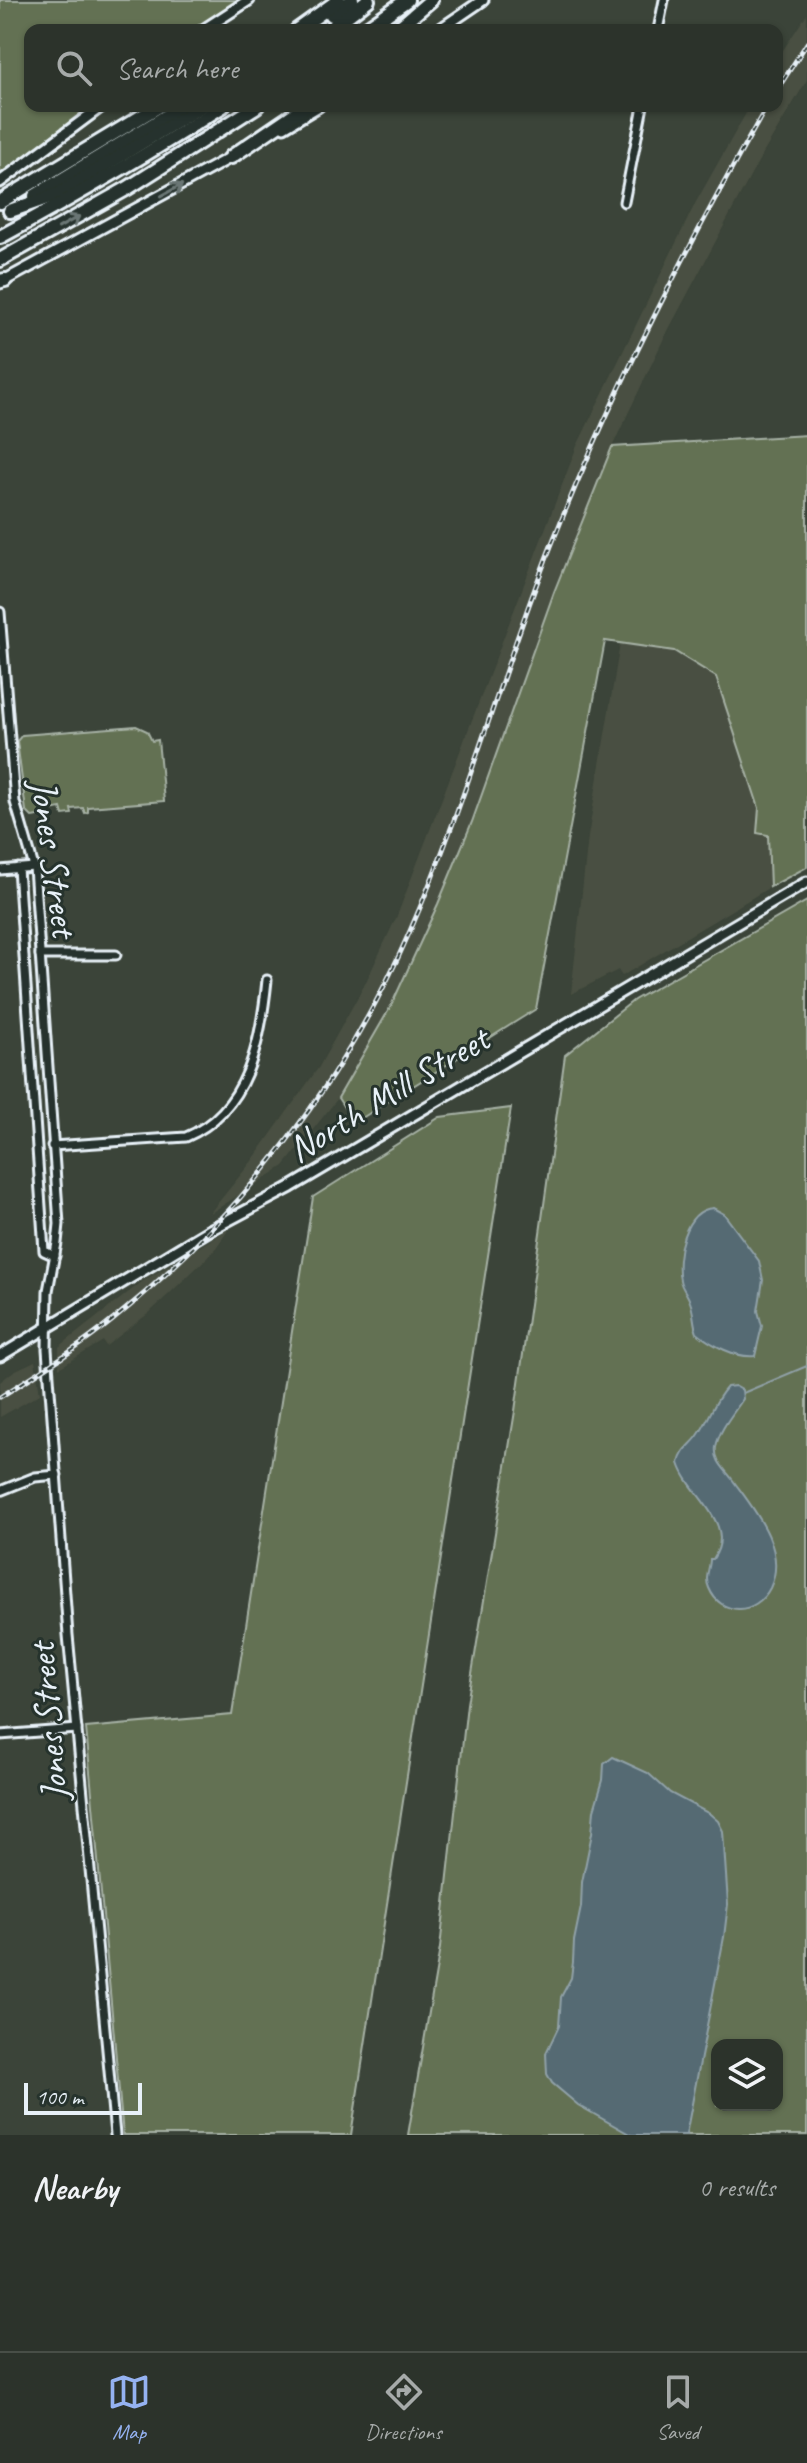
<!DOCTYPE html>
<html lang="en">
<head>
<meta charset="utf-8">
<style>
  :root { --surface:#2c332b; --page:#343b33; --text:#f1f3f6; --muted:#a6aaa9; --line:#484e47; --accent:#95b2f1 }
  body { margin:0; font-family:Caveat,sans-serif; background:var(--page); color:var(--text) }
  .controls { position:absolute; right:24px; bottom:24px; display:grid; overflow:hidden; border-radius:16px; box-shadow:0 2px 6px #0004 }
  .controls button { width:72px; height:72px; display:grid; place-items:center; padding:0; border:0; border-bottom:2px solid var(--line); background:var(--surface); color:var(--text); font:40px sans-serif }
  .scale { position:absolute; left:24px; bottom:20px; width:118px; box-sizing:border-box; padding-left:8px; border:4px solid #e8f1f8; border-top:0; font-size:22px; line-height:28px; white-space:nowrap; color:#e8f1f8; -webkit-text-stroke:6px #26332d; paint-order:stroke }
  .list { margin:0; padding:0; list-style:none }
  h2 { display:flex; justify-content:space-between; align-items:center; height:104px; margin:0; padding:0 32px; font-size:34px }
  h2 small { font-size:26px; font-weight:400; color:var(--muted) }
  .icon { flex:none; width:44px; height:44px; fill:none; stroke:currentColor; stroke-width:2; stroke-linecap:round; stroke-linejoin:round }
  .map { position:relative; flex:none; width:807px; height:2135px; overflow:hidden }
  .search { position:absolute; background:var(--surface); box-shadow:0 2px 6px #0004; left:24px; right:24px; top:24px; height:88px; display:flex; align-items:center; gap:20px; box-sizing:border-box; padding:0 28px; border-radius:16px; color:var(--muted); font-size:30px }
  .sheet { height:216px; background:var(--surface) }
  nav { display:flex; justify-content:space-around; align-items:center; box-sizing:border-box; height:112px; border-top:2px solid var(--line); background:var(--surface); font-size:22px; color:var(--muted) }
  nav a { display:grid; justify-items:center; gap:4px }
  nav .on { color:var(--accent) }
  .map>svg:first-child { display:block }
</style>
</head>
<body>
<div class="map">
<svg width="807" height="2135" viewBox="0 0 807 2135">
  <rect width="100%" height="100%" fill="#3b4439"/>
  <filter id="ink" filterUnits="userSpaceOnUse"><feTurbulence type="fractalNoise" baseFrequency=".0125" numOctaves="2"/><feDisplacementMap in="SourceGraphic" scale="16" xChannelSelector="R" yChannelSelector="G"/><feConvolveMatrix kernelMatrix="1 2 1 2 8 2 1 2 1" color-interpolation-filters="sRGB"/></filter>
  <g filter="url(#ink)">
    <g fill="#4a5042">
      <path d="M807 14V80L759 160 663 340 612 447 554 592 472 822 438 905 391 1006 338 1098 284 1166 209 1214 252 1161 319 1067 365 984 397 916 577 446 696 202 750 106H777V59Z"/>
      <path d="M620 644 674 651 716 677 759 808 757 833 768 835 770 887 622 976 618 970 571 994 588 837Z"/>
      <path d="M229 1229 213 1252 149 1313 106 1346 103 1341 59 1368V1347L143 1281Z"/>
      <path d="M35 1361 40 1394 0 1417V1382L14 1371Z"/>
    </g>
    <g fill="#647152" stroke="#a6b1a5" stroke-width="2" fill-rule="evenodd">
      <path d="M0 0H239L195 30H30V106H90L0 175Z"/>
      <path d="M807 435V867L770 887 768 835 757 833 759 808 716 677 674 651 605 641 536 1009 354 1123 338 1098 391 1006 438 904 472 822 554 592 612 447Z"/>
      <path d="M136 726 147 731 152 741 158 740 164 801 88 807V812L85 813 83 808 71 809 72 814 63 815 61 808 45 811 44 815 32 817 26 811 17 741 22 735Z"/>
      <path d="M807 901V2135H408L440 1948 467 1704 515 1411 565 1055 634 1000ZM717 2045H777V2105H717Z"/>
      <path d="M511 1108 351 2135H123L86 1728 232 1715 313 1197 440 1117Z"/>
    </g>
    <g fill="#556b73" stroke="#90a1a8" stroke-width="2">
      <path d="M713 1208 724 1214 759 1261 763 1280 758 1311 762 1326 755 1356C735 1358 712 1345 697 1333 693 1323 694 1312 690 1302 688 1294 681 1288 680 1280 675 1257 684 1210 713 1208Z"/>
      <path d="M735 1386 742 1390 743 1399C733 1414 719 1430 716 1447 714 1461 725 1469 732 1479 752 1507 789 1549 770 1588 756 1615 721 1617 709 1588 704 1577 710 1569 710 1559H713C738 1523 689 1496 679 1463 682 1450 689 1447 697 1437 709 1421 713 1402 727 1387Z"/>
      <path d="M613 1757 648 1773 670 1793 710 1814 718 1821 723 1831 728 1904 724 1937 686 2135H631L578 2105 552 2083 547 2074 546 2053 559 2026 561 1997 571 1978 573 1962 574 1941 581 1907 582 1882 592 1833 594 1810 603 1780 604 1764Z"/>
    </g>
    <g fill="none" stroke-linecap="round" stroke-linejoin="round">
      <path stroke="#90a1a8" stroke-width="2" d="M743 1393 807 1366"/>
      <defs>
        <g id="street">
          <path d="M658 30 664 0"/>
          <path d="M624 202 643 106"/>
          <path d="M0 612 15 802 34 867 59 1224 57 1243 48 1291 47 1349 68 1635 115 2135"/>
          <path d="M18 868 44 1251 55 1256"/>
          <path d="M0 870 34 867"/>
          <path d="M40 955H116"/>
          <path d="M52 1146 186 1137C248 1111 261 1041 267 980"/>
          <path d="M0 1491 35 1477 57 1475"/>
          <path d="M0 1735 77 1729"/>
        </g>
        <g id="secondary">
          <path d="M203 30 249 0"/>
          <path d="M439 30 483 0"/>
          <path d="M284 127 319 106"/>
          <path d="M0 182 102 106"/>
          <path d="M0 283 237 154"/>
          <path d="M0 1356 208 1231 291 1187 807 882"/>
        </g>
        <g id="highway">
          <path d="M332 15 352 0"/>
          <path d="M297 30 339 0"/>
          <path d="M329 30 368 0"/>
          <path d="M364 30 407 0"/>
          <path d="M396 30 431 0"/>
          <path d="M231 157 306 106"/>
          <path d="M35 196 183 106"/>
          <path d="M0 202 159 106"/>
          <path d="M10 211 58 194 202 106"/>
          <path d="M0 237C76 196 150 153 223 106"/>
          <path d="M0 260 128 188 257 106"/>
          <path d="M0 281 5 280"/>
        </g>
      </defs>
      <use href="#street" stroke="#e8f1f8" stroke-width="13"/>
      <use href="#secondary" stroke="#e8f1f8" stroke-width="15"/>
      <use href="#highway" stroke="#e8f1f8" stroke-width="18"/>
      <use href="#street" stroke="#26332d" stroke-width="7"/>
      <use href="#secondary" stroke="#26332d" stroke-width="9"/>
      <use href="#highway" stroke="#26332d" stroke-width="12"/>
      <defs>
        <g id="rail">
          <path d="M777 90 807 43"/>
          <path d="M0 1397C39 1372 79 1348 114 1319 242 1215 345 1081 410 931 466 804 502 669 553 541 613 390 687 246 767 106"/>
        </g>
      </defs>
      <use href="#rail" stroke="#e8f1f8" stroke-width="5"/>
      <use href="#rail" stroke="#26332d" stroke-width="2" stroke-dasharray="6" stroke-linecap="butt"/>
    </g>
    <defs><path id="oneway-shaft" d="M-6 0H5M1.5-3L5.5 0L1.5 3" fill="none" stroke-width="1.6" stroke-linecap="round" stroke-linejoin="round" transform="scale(2)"/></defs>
    <g stroke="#6a7674">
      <use href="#oneway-shaft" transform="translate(172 190) rotate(-29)"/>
      <use href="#oneway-shaft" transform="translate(69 222) rotate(-29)"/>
    </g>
  </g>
  <g text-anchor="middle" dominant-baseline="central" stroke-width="6" stroke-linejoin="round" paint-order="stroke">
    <g font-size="38" fill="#e8f1f8" stroke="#26332d">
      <text transform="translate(54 858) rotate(82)">Jones Street</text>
      <text transform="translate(388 1094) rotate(-31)">North Mill Street</text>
      <text transform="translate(48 1722) rotate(-95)">Jones Street</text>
    </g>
  </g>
</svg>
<div class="controls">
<button><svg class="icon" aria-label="layers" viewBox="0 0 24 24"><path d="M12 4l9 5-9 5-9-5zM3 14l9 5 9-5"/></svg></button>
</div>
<div class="scale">100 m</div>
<div class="search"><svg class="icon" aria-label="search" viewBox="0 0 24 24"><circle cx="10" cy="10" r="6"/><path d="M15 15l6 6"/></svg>Search here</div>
</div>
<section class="sheet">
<h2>Nearby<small>0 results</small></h2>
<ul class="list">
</ul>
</section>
<nav>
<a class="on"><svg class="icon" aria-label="map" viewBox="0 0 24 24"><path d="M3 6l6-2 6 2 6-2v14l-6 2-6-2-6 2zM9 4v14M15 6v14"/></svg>Map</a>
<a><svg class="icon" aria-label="directions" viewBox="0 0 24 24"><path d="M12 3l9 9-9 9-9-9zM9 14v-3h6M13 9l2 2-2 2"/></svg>Directions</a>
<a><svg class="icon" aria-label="saved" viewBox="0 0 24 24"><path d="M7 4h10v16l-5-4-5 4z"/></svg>Saved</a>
</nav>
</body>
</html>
